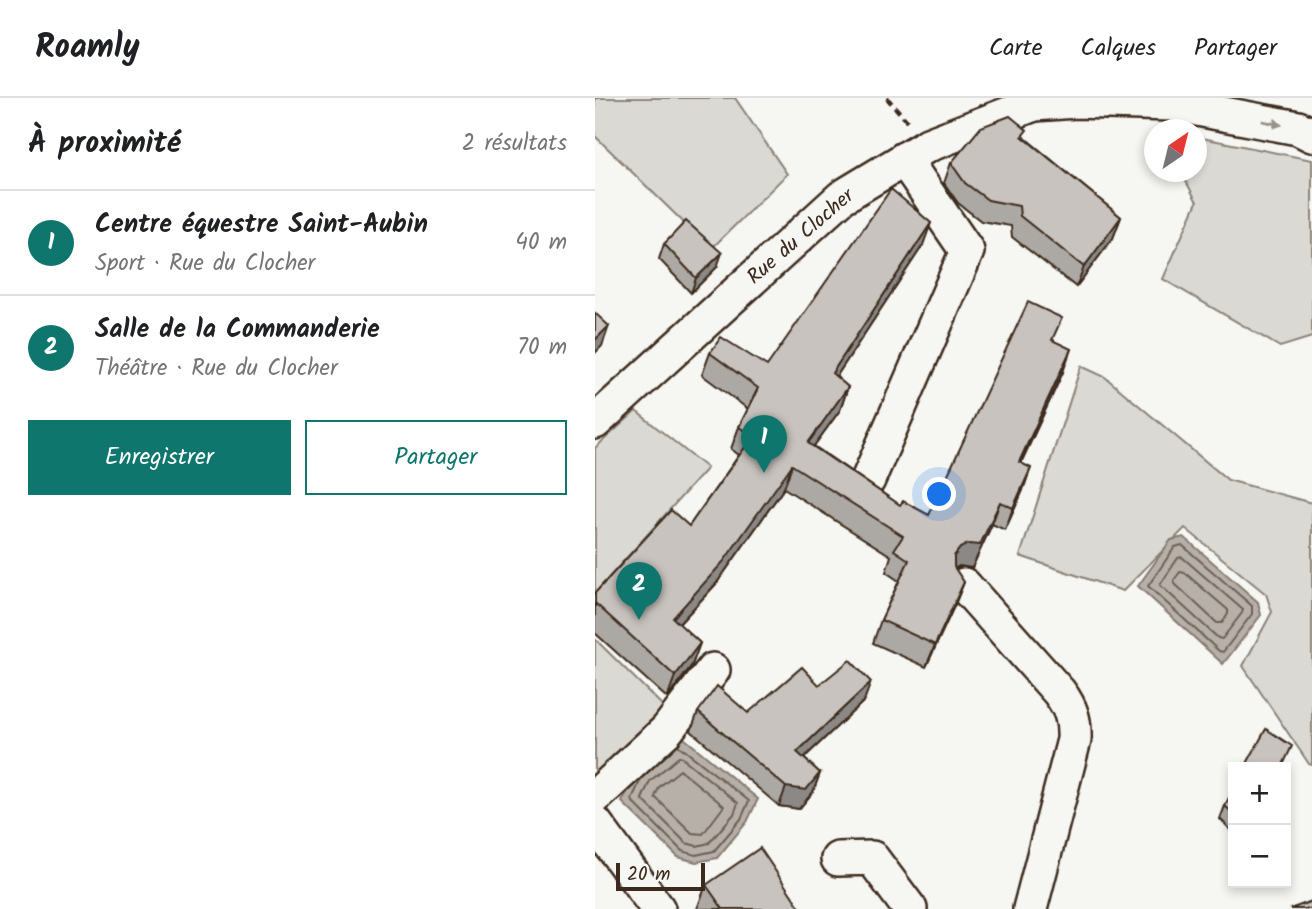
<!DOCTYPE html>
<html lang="fr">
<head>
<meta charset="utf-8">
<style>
  :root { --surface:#fff; --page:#f2f2f2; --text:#202124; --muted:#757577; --line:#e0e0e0; --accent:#0f766e }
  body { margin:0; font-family:Kalam,sans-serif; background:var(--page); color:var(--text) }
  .controls { position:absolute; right:21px; bottom:21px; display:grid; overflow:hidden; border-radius:0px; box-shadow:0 4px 10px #0003 }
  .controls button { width:63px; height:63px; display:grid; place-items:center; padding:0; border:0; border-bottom:2px solid var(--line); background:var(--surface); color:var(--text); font:35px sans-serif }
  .compass { position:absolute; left:549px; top:21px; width:63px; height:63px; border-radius:50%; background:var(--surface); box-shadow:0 4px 10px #0003; rotate:35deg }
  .scale { position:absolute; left:21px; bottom:18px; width:89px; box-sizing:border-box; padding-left:7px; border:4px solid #3b2a1e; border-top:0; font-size:19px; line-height:24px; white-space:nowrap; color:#3b2a1e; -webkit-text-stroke:5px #f6f6f2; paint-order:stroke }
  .you { position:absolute; left:345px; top:397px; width:24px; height:24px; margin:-18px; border:5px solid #fff; border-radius:50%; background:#1a73e8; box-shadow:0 0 0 10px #1a73e833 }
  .badge { display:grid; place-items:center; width:46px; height:46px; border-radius:50%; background:var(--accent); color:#fff; font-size:23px; font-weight:700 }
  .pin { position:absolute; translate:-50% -58px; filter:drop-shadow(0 2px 4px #0008) }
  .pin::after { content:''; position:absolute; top:37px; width:24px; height:21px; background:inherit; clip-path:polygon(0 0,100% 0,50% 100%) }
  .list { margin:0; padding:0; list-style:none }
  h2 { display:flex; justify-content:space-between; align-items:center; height:91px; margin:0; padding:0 28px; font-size:30px }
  h2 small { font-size:23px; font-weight:400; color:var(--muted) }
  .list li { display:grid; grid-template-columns:46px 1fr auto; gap:21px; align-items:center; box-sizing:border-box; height:105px; padding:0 28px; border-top:2px solid var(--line) }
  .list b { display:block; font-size:26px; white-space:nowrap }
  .list p { margin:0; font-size:23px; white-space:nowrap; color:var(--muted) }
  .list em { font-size:23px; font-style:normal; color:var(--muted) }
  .actions { display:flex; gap:14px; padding:21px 28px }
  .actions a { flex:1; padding:16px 0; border:2px solid var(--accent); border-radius:0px; text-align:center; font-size:24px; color:var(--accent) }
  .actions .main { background:var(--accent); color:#fff }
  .map { position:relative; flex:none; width:717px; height:811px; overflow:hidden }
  header { display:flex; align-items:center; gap:42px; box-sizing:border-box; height:98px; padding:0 35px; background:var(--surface); border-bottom:2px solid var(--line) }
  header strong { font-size:33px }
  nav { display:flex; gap:38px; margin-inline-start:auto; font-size:24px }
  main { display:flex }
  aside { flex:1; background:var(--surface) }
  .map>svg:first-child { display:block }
</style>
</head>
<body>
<header>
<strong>Roamly</strong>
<nav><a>Carte</a><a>Calques</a><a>Partager</a></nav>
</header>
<main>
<aside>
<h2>À proximité<small>2 résultats</small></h2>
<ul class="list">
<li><span class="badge">1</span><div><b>Centre équestre Saint-Aubin</b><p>Sport · Rue du Clocher</p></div><em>40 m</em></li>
<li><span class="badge">2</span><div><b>Salle de la Commanderie</b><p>Théâtre · Rue du Clocher</p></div><em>70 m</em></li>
</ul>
<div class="actions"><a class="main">Enregistrer</a><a>Partager</a></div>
</aside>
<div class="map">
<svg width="717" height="811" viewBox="0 0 717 811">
  <rect width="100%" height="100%" fill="#f6f6f2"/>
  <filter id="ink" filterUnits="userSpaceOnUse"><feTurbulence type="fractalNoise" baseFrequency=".0143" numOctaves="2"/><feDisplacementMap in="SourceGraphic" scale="14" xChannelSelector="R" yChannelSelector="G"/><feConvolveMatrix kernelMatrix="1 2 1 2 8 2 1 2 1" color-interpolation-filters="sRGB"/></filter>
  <g filter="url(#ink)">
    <g fill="#dad9d3" stroke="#8a8278" stroke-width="2">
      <path d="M0 0H140L192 76 116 151 0 38Z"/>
      <path d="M602 39 717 62V239L685 249 568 181 602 104 586 74H601Z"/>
      <path d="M486 268 510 279 633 382 717 405V667L714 666 648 568 677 514 671 496 590 430 528 493 425 458Z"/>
      <path d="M41 313 112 370 0 495V350Z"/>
      <path d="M0 541 74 614 0 676Z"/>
    </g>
    <g fill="#b6b0a9" stroke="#857a71" stroke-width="2">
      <path d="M589 439 663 504 666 517 628 566 543 488 576 442Z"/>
      <path d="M84 636 163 701 152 724 122 760 101 764 83 759 27 704 42 674Z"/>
    </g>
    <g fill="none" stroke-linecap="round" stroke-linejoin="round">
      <g stroke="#6c6056" stroke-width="2">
        <path d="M587 447 657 508V516L628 554 624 553 553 488 580 449Z"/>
        <path d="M587 459 648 512 647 515 627 541 623 540 565 487 583 460Z"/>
        <path d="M585 474 590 475 633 512V516L627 525H622L580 486 579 482Z"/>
        <path d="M85 658 143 705 139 716 114 745 102 748 91 745 47 701 55 683Z"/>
        <path d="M85 672 129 708 108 736 97 735 60 699 64 689Z"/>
        <path d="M46 681 37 701 38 704 87 753 101 757 119 753 146 721 154 703 83 647"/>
      </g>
      <defs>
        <g id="minor">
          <path d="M439 6 481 3 576 6 703 30 717 37"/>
          <path d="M0 324 247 99 333 47 439 6 443 0"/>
          <path d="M273 382 372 153 309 61"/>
          <path d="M369 487 464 594C476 610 480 622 479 642L435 811"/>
          <path d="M0 699 72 632 118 572"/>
          <path d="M0 725 63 811"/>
          <path d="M243 761 277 760 315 811"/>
        </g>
      </defs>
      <use href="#minor" stroke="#3b2a1e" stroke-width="38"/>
      <path stroke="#3b2a1e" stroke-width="4.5" stroke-dasharray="7 5" stroke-linecap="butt" d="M292 0 312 23"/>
      <use href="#minor" stroke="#f6f6f2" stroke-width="33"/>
    </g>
    <g fill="#aca8a3" stroke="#3b2a1e" stroke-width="2">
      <path d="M429 39 526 119 518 140 481 189 417 139 416 128 386 123 363 105 349 85 356 65Z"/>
      <path d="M69 146 122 169 96 195 64 161Z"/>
      <path d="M328 147 241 279 253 289 245 312 219 348 305 407 334 417 459 243 468 274 426 365 428 392 410 432 397 426 377 470 364 468 360 471 369 484 360 506 331 569 278 545 286 522 304 483 291 474 296 458 189 390 121 486 84 526 105 545 97 567 72 600 0 535V495L94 428 144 357 136 351 144 329 153 311 107 277 115 255 172 268Z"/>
      <path d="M269 603 209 660 225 675 218 694 204 711 184 708 96 633 103 614 153 615Z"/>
      <path d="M638 692V734L625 721 630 708Z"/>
      <path d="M111 787 206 811H102Z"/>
    </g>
    <g fill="#8c8885" stroke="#3b2a1e" stroke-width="2">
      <path d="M526 119 518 140 481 189 489 169Z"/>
      <path d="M336 125 328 147 229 297 237 275Z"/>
      <path d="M127 155 122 169 96 195 101 180Z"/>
      <path d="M14 228 7 248 0 255V242Z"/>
      <path d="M476 251 468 274 416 386 424 364Z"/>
      <path d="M253 289 245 312 205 367 213 345Z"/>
      <path d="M197 367 189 390 121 486 69 542 78 520Z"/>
      <path d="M436 370 428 392 410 432 418 410Z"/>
      <path d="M405 404 397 426 377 470 364 468 357 472 359 458 365 450Z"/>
      <path d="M369 484 360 506 331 569 340 547Z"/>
      <path d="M105 545 97 567 72 600 80 578Z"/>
      <path d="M276 584 269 603 195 673 202 654Z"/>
      <path d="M225 675 218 694 204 711 184 708 191 689Z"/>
    </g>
    <g fill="#c8c3be" stroke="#3b2a1e" stroke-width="2">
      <path d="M415 18 432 32 427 38 526 119 489 169 425 118 424 108 393 102 370 85 356 65 386 29Z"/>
      <path d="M296 91 336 125 237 275 253 289 213 345 305 407 308 403 334 417 433 204 467 220 457 242 476 251 424 364 436 370 418 410 405 404 385 447 373 446 365 450 359 458V469L369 484 340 547 286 522 314 462 299 452 308 438 197 367 129 463 78 520 105 545 80 578 0 505V495L76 412 94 428 158 338 144 329 163 290 115 255 126 239 172 268Z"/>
      <path d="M91 123 127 155 101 180 69 146Z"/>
      <path d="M0 215 14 228 0 242Z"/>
      <path d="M255 562 276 584 202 654 225 675 211 692 191 689 103 614 122 588 153 615 207 569 224 587Z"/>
      <path d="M671 631 697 648 687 669H650Z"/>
      <path d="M638 692V715L630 708Z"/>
      <path d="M165 750 206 811H128L111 787Z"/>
      <path d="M717 803V811H695Z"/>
    </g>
    <defs><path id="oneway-solid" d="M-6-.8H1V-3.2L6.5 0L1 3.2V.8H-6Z" transform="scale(1.75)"/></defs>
    <use fill="#989088" href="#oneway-solid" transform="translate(677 25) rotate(11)"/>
  </g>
  <g text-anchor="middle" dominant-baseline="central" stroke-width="5" stroke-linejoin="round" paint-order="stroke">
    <g font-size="21" fill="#3b2a1e" stroke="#f6f6f2">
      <text transform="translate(206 139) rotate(-41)">Rue du Clocher</text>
    </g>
  </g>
</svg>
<div class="controls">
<button>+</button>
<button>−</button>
</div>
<svg class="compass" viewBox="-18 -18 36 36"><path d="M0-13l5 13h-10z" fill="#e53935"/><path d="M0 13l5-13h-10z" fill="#757577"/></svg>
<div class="scale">20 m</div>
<div class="you"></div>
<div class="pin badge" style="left:169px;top:375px">1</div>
<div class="pin badge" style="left:44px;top:522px">2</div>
</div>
</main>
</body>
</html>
